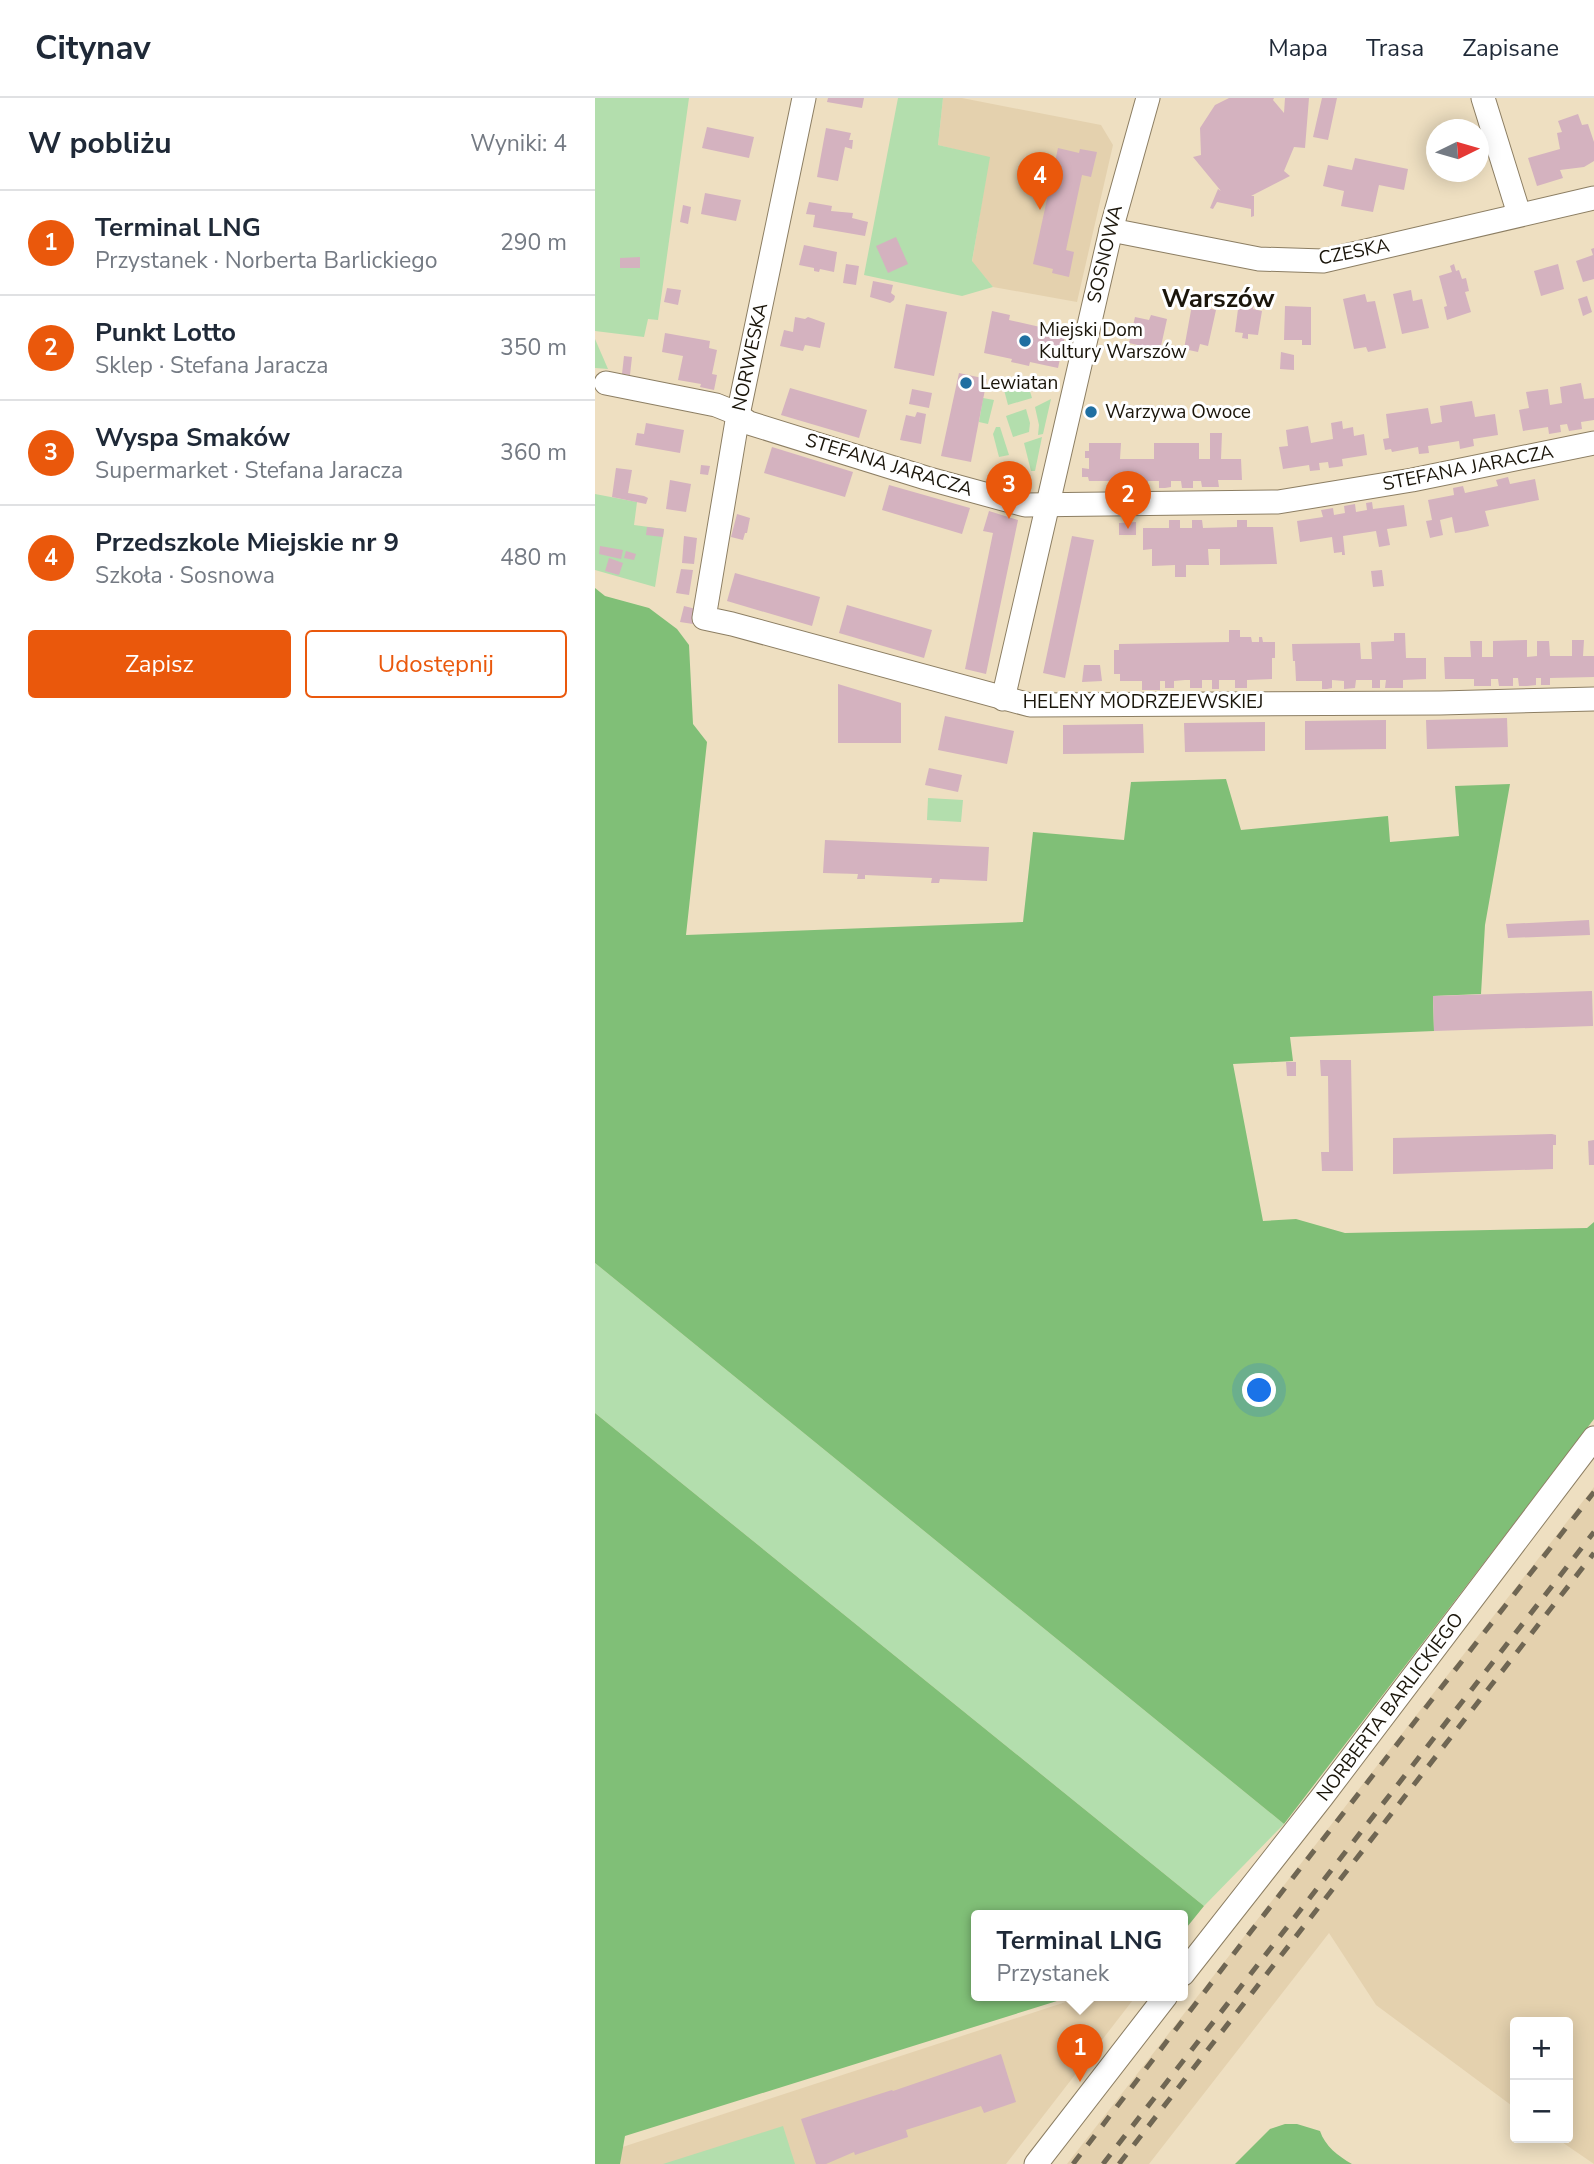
<!DOCTYPE html>
<html lang="pl">
<head>
<meta charset="utf-8">
<style>
  :root { --surface:#fff; --page:#f6f6f7; --text:#1f2937; --muted:#747a83; --line:#e0e1e3; --accent:#ea580c }
  body { margin:0; font-family:"Nunito Sans",sans-serif; background:var(--page); color:var(--text) }
  .controls { position:absolute; right:21px; bottom:21px; display:grid; overflow:hidden; border-radius:7px; box-shadow:0 4px 18px #0003 }
  .controls button { width:63px; height:63px; display:grid; place-items:center; padding:0; border:0; border-bottom:2px solid var(--line); background:var(--surface); color:var(--text); font:35px sans-serif }
  .compass { position:absolute; left:831px; top:21px; width:63px; height:63px; border-radius:50%; background:var(--surface); box-shadow:0 4px 18px #0003; rotate:85deg }
  .you { position:absolute; left:665px; top:1293px; width:24px; height:24px; margin:-18px; border:5px solid #fff; border-radius:50%; background:#1a73e8; box-shadow:0 0 0 10px #1a73e833 }
  .badge { display:grid; place-items:center; width:46px; height:46px; border-radius:50%; background:var(--accent); color:#fff; font-size:23px; font-weight:700 }
  .pin { position:absolute; translate:-50% -58px; filter:drop-shadow(0 2px 4px #0008) }
  .pin::after { content:''; position:absolute; top:37px; width:24px; height:21px; background:inherit; clip-path:polygon(0 0,100% 0,50% 100%) }
  .popup { position:absolute; left:376px; top:1812px; width:217px; height:91px; box-sizing:border-box; display:grid; place-content:center; border-radius:7px; background:var(--surface); filter:drop-shadow(0 2px 5px #0005); font-size:23px; white-space:nowrap; color:var(--muted) }
  .popup b { font-size:26px; color:var(--text) }
  .popup::after { content:''; position:absolute; left:50%; top:100%; margin-left:-14px; border:14px solid transparent; border-top-color:var(--surface) }
  .list { margin:0; padding:0; list-style:none }
  h2 { display:flex; justify-content:space-between; align-items:center; height:91px; margin:0; padding:0 28px; font-size:30px }
  h2 small { font-size:23px; font-weight:400; color:var(--muted) }
  .list li { display:grid; grid-template-columns:46px 1fr auto; gap:21px; align-items:center; box-sizing:border-box; height:105px; padding:0 28px; border-top:2px solid var(--line) }
  .list b { display:block; font-size:26px; white-space:nowrap }
  .list p { margin:0; font-size:23px; white-space:nowrap; color:var(--muted) }
  .list em { font-size:23px; font-style:normal; color:var(--muted) }
  .actions { display:flex; gap:14px; padding:21px 28px }
  .actions a { flex:1; padding:16px 0; border:2px solid var(--accent); border-radius:7px; text-align:center; font-size:24px; color:var(--accent) }
  .actions .main { background:var(--accent); color:#fff }
  .map { position:relative; flex:none; width:999px; height:2066px; overflow:hidden }
  header { display:flex; align-items:center; gap:42px; box-sizing:border-box; height:98px; padding:0 35px; background:var(--surface); border-bottom:2px solid var(--line) }
  header strong { font-size:33px }
  nav { display:flex; gap:38px; margin-inline-start:auto; font-size:24px }
  main { display:flex }
  aside { flex:1; background:var(--surface) }
  .map>svg:first-child { display:block }
</style>
</head>
<body>
<header>
<strong>Citynav</strong>
<nav><a>Mapa</a><a>Trasa</a><a>Zapisane</a></nav>
</header>
<main>
<aside>
<h2>W pobliżu<small>Wyniki: 4</small></h2>
<ul class="list">
<li><span class="badge">1</span><div><b>Terminal LNG</b><p>Przystanek · Norberta Barlickiego</p></div><em>290 m</em></li>
<li><span class="badge">2</span><div><b>Punkt Lotto</b><p>Sklep · Stefana Jaracza</p></div><em>350 m</em></li>
<li><span class="badge">3</span><div><b>Wyspa Smaków</b><p>Supermarket · Stefana Jaracza</p></div><em>360 m</em></li>
<li><span class="badge">4</span><div><b>Przedszkole Miejskie nr 9</b><p>Szkoła · Sosnowa</p></div><em>480 m</em></li>
</ul>
<div class="actions"><a class="main">Zapisz</a><a>Udostępnij</a></div>
</aside>
<div class="map">
<svg width="999" height="2066" viewBox="0 0 999 2066">
  <rect width="100%" height="100%" fill="#eedfc1"/>
  <g fill="#e4d1ae">
    <path d="M348 0H367L506 27 518 47 482 204 398 189 377 164 394 60 343 47Z"/>
    <path d="M999 1389V2066L961 2040H973V1924H920V2010L781 1907 734 1835 554 2066H472Z"/>
    <path d="M489 1898H541L411 2066H0V2058Z"/>
  </g>
  <g fill="#b3dead">
    <path d="M0 0H94L63 222 53 221 49 239 0 233Z"/>
    <path d="M303 0H348L343 47 395 59 377 163 398 189 367 198 269 177Z"/>
    <path d="M0 241 13 271 0 270Z"/>
    <path d="M410 286 434 290 437 300 413 307 408 288Z"/>
    <path d="M388 300 399 302 393 326 384 324Z"/>
    <path d="M456 301 448 336 443 337 444 327 440 309Z"/>
    <path d="M431 311 435 325 434 334 418 339 411 318Z"/>
    <path d="M401 329H405L414 357 404 359 398 336Z"/>
    <path d="M447 339 440 373H436L429 345Z"/>
    <path d="M405 366H413L418 374 419 382 396 377 401 374 402 369Z"/>
    <path d="M0 396 42 404 39 427 69 431 60 489 0 472Z"/>
    <path d="M333 700 368 702 366 724 332 722Z"/>
    <path d="M0 1165 689 1726 609 1808 0 1315Z"/>
    <path d="M188 2028 200 2066H68Z"/>
  </g>
  <g fill="#80bf77">
    <path d="M0 490 10 498 54 510 82 531 94 547 98 626 112 644 91 837 428 824 438 734 529 742 536 684 631 681 646 732 793 718 795 744 864 738 860 688 915 686 890 827 886 896 838 898 839 933 695 939 698 963 638 966 668 1123 701 1121 750 1135 992 1130 999 1124V1321L689 1726 0 1165Z"/>
    <path d="M0 1315 609 1808 588 1834V1818H382V1898H478L30 2038 25 2066H0Z"/>
    <path d="M690 2026H702L725 2033C730 2048 743 2058 757 2066H640L675 2031Z"/>
  </g>
  <g fill="#d4b2bf">
    <path d="M233 0H269L267 10 232 4Z"/>
    <path d="M634 0H679L678 2 689 15 690 0H714L710 50 699 49 689 73 695 78 656 98H659V118L656 119V111L622 104 618 111 615 110 623 91 626 93 598 59 606 57 605 30 620 7Z"/>
    <path d="M727 0H742L733 42 718 39Z"/>
    <path d="M983 16 987 27 993 26 999 44V63L989 69 965 72 968 80 942 88 933 60 965 51 962 35 967 34 963 23Z"/>
    <path d="M112 29 159 39 154 60 107 50Z"/>
    <path d="M231 30 256 35 254 42H258L257 51 250 49 243 83 222 79Z"/>
    <path d="M463 50 484 55 485 51 502 54 496 79 487 77 471 152 479 154 474 179 457 175 458 171 438 166Z"/>
    <path d="M760 60 813 71 809 92 784 87 778 114 746 108 749 93 728 88 733 67 757 72Z"/>
    <path d="M110 95 146 102 141 123 106 116Z"/>
    <path d="M214 104 237 108 236 113 258 115 257 120 273 124 270 138 218 129 220 117 211 116Z"/>
    <path d="M88 107 96 109 93 126 85 124Z"/>
    <path d="M301 139 313 166 293 175 281 148Z"/>
    <path d="M209 147 242 154 239 174 225 171 224 174 219 173V170L204 167Z"/>
    <path d="M999 150V181L988 184 981 163 998 157 996 151Z"/>
    <path d="M45 159V170H25V160Z"/>
    <path d="M251 166 264 168 261 187 248 185Z"/>
    <path d="M859 166 861 173 864 172 867 181 871 180 874 193 870 194 876 214 852 222 849 209 852 208 844 178 857 174 855 168Z"/>
    <path d="M963 166 969 191 946 198 939 173Z"/>
    <path d="M278 183 298 187 296 195 300 198 299 202 295 205 275 199Z"/>
    <path d="M72 190 86 192 83 207 69 204Z"/>
    <path d="M816 192 818 203 827 201 834 230 807 236 798 196Z"/>
    <path d="M645 196 660 199 658 211 667 213 663 237 653 236V241L647 240 648 235 640 234Z"/>
    <path d="M770 196 772 204 780 203 791 250 773 254 771 249 759 251 748 201Z"/>
    <path d="M992 198 997 214 988 218 983 201Z"/>
    <path d="M311 206 352 214 339 278 299 270Z"/>
    <path d="M597 207 621 212 613 248 605 246 603 254 589 251Z"/>
    <path d="M690 208 716 209V247H707V242H689Z"/>
    <path d="M397 213 415 217 414 222 454 231 455 225 472 228 463 270 435 264 434 268 416 264 417 261 389 255Z"/>
    <path d="M556 217 572 221 564 257 554 255 555 250 534 245 540 219 554 222Z"/>
    <path d="M200 219 210 221 213 219 230 225 225 250 210 247 208 253 185 248 189 232 198 234Z"/>
    <path d="M70 235 115 243 114 250 122 252 117 276 122 277 119 292 105 289 106 286 83 282 88 258 67 254Z"/>
    <path d="M686 254 699 257V272L685 271Z"/>
    <path d="M29 258 37 259 35 277 27 276Z"/>
    <path d="M364 275 392 281 376 364 346 358Z"/>
    <path d="M986 285 989 301 999 300V322L986 324 987 331 974 333 972 326 965 327 966 334 954 336 953 329 928 333 924 312 934 310 931 294 953 291 955 307 967 305 965 289Z"/>
    <path d="M195 290 272 312 264 340 186 317Z"/>
    <path d="M317 291 337 295 334 310 314 306Z"/>
    <path d="M877 303 880 319 900 316 903 337 878 341 879 348 865 351 864 343 833 348 834 355 824 356 823 349 797 354 796 351 790 352 788 341 794 340 791 316 833 310 836 326 847 324 845 308Z"/>
    <path d="M322 314 331 316 326 346 305 342 311 317 320 319Z"/>
    <path d="M747 323 748 331 758 329 759 338 769 336 772 357 747 361 748 368 742 369 734 370 733 364 724 365 725 372 715 373 714 367 688 371 684 349 693 348 691 332 713 328 716 345 738 341 736 325Z"/>
    <path d="M51 325 89 332 85 355 40 347 42 335 49 336Z"/>
    <path d="M615 335H627L626 361H646L647 382H623L624 389H607L606 383H598V390H587L586 383H576V389L570 390H564V383H553V390H548V383H526V390H519V383H494L493 379H487V370L494 371V360H490V353H494V345H526L525 361H559V345H604V361H615Z"/>
    <path d="M177 349 258 374 250 399 169 375Z"/>
    <path d="M106 367 115 368 113 377 105 376Z"/>
    <path d="M21 370 37 372 33 395 49 398 53 400 51 406 17 399Z"/>
    <path d="M913 379 915 386 940 381 944 402 890 413 894 428 872 433 860 435 857 419 845 422 848 437 835 440 831 423 837 422 833 402 859 397 858 390 868 388 870 395 903 388 901 382Z"/>
    <path d="M75 382 96 386 91 414 71 411Z"/>
    <path d="M294 387 375 410 367 436 287 412Z"/>
    <path d="M777 404 778 411 809 407 812 428 792 431 795 447 784 449 781 433 748 438 750 457H747V454L739 455 737 439 705 444 702 423 728 419 726 412 738 410 739 417 750 415 749 408 760 406 761 414 772 412 771 405Z"/>
    <path d="M394 413 423 422 391 576 370 571 398 435 388 433Z"/>
    <path d="M142 416 155 420 152 435H150L148 442 136 439Z"/>
    <path d="M574 422H585V430H597V422H607L608 430 642 429V422H652V429H678L682 466 625 467V451H613L614 467H591V479H580V467L557 468V451L548 452V430H574Z"/>
    <path d="M541 424V437H524V425Z"/>
    <path d="M52 429 69 431 68 439 51 437Z"/>
    <path d="M89 438 102 440 99 466 87 465Z"/>
    <path d="M477 438 499 442 470 580 448 575Z"/>
    <path d="M5 448 28 452 26 461 4 456Z"/>
    <path d="M31 453 41 456 39 462 29 460Z"/>
    <path d="M14 460 28 465 24 477 10 473Z"/>
    <path d="M86 471 98 472 94 497 81 495Z"/>
    <path d="M787 472 789 488 778 489 776 473Z"/>
    <path d="M140 475 225 499 217 528 132 503Z"/>
    <path d="M252 507 337 532 329 560 244 535Z"/>
    <path d="M89 508 101 511 98 526 85 524Z"/>
    <path d="M634 532H645V539H656L657 544H664V539H667L668 544H680V560H677V581L652 582V590H640V582H624V591H617V582H607V590H595V582H590L579 583V590H570V583H565V592H547V583H525V576H519V552H524V546L634 544Z"/>
    <path d="M799 535H810L811 560H831V581L808 582V590H790L791 582H785V590H777V582H761L760 590 749 591V583L737 582V590L732 591H727V583H701L700 563H698L697 546 765 545 766 561H777L776 544 799 543Z"/>
    <path d="M932 542V559L942 558V543H954L955 558H977V542H989L988 558H999V579L955 580V587H946V580H941V587L932 588H924L923 580H918V588H904L903 581H896V588H879V581H850L849 559H876L875 543H887V559H898V543Z"/>
    <path d="M489 567H505L507 583 487 584Z"/>
    <path d="M243 586 306 605V645H243Z"/>
    <path d="M350 618 419 633 412 666 343 652Z"/>
    <path d="M912 620 913 649 832 651 831 622Z"/>
    <path d="M791 622V651L710 652V623Z"/>
    <path d="M670 624V653L590 654 589 625Z"/>
    <path d="M548 626 549 655 468 656V627Z"/>
    <path d="M334 670 367 677 363 694 330 687Z"/>
    <path d="M230 742 394 749 392 783 345 781 344 785H336L337 780 270 777V781H262L263 776 228 775Z"/>
    <path d="M994 822 995 837 913 840 911 826Z"/>
    <path d="M997 893 998 928 839 933 838 898Z"/>
    <path d="M725 962H756L758 1073H727L726 1054H734L733 978H726Z"/>
    <path d="M691 964H701V978H692Z"/>
    <path d="M957 1036 961 1037V1047H958V1071L798 1076V1040Z"/>
    <path d="M999 1042V1067H994L993 1043Z"/>
    <path d="M406 1956 421 2004 389 2015 386 2008 311 2032 313 2039 260 2057 259 2054 231 2066H221L206 2021 297 1992 298 1993Z"/>
  </g>
  <g fill="none" stroke-linecap="round" stroke-linejoin="round">
    <defs>
      <g id="minor">
        <path d="M209 0 143 317 109 520 137 526 435 607 845 605 999 601"/>
        <path d="M888 0 924 116"/>
        <path d="M516 132 664 161 728 163 999 100"/>
        <path d="M11 285 121 307 136 313 154 325 331 380 430 407 683 404 817 382 999 345"/>
        <path d="M408 601 516 132 553 0"/>
        <path d="M588 1876 727 1699 999 1340"/>
        <path d="M441 2066 571 1898"/>
      </g>
    </defs>
    <use href="#minor" stroke="#8c7e63" stroke-width="25"/>
    <use href="#minor" stroke="#fff" stroke-width="23"/>
    <g stroke="#6f6653" stroke-width="5" stroke-dasharray="12 12" stroke-linecap="butt">
      <path d="M478 2066 647 1845 999 1394"/>
      <path d="M508 2066 999 1434"/>
      <path d="M524 2066 999 1455"/>
    </g>
  </g>
  <g fill="#206fa1" stroke="#fff" stroke-width="2.5">
    <circle cx="430" cy="243" r="7"/>
    <circle cx="371" cy="285" r="7"/>
    <circle cx="496" cy="314" r="7"/>
  </g>
  <g text-anchor="middle" dominant-baseline="central" stroke-width="6" stroke-linejoin="round" paint-order="stroke">
    <g font-size="19" fill="#1a150a" stroke="#fff">
      <text transform="translate(759 154) rotate(-11)">CZESKA</text>
      <text transform="translate(510 156) rotate(-77)">SOSNOWA</text>
      <text transform="translate(155 259) rotate(-78)">NORWESKA</text>
      <text transform="translate(294 367) rotate(17)">STEFANA JARACZA</text>
      <text transform="translate(873 370) rotate(-11)">STEFANA JARACZA</text>
      <text x="548" y="604">HELENY MODRZEJEWSKIEJ</text>
      <text transform="translate(795 1609) rotate(-53)">NORBERTA BARLICKIEGO</text>
    </g>
    <g font-size="19" fill="#1a150a" stroke="#fff" text-anchor="start">
      <text x="444" y="232">Miejski Dom<tspan x="444" dy="22">Kultury Warszów</tspan></text>
      <text x="385" y="285">Lewiatan</text>
      <text x="510" y="314">Warzywa Owoce</text>
    </g>
    <g font-size="26" font-weight="bold" fill="#1a150a" stroke="#fff">
      <text x="623" y="200">Warszów</text>
    </g>
  </g>
</svg>
<div class="controls">
<button>+</button>
<button>−</button>
</div>
<svg class="compass" viewBox="-18 -18 36 36"><path d="M0-13l5 13h-10z" fill="#e53935"/><path d="M0 13l5-13h-10z" fill="#747a83"/></svg>
<div class="you"></div>
<div class="pin badge" style="left:485px;top:1984px">1</div>
<div class="popup"><b>Terminal LNG</b>Przystanek</div>
<div class="pin badge" style="left:533px;top:431px">2</div>
<div class="pin badge" style="left:414px;top:421px">3</div>
<div class="pin badge" style="left:445px;top:112px">4</div>
</div>
</main>
</body>
</html>
